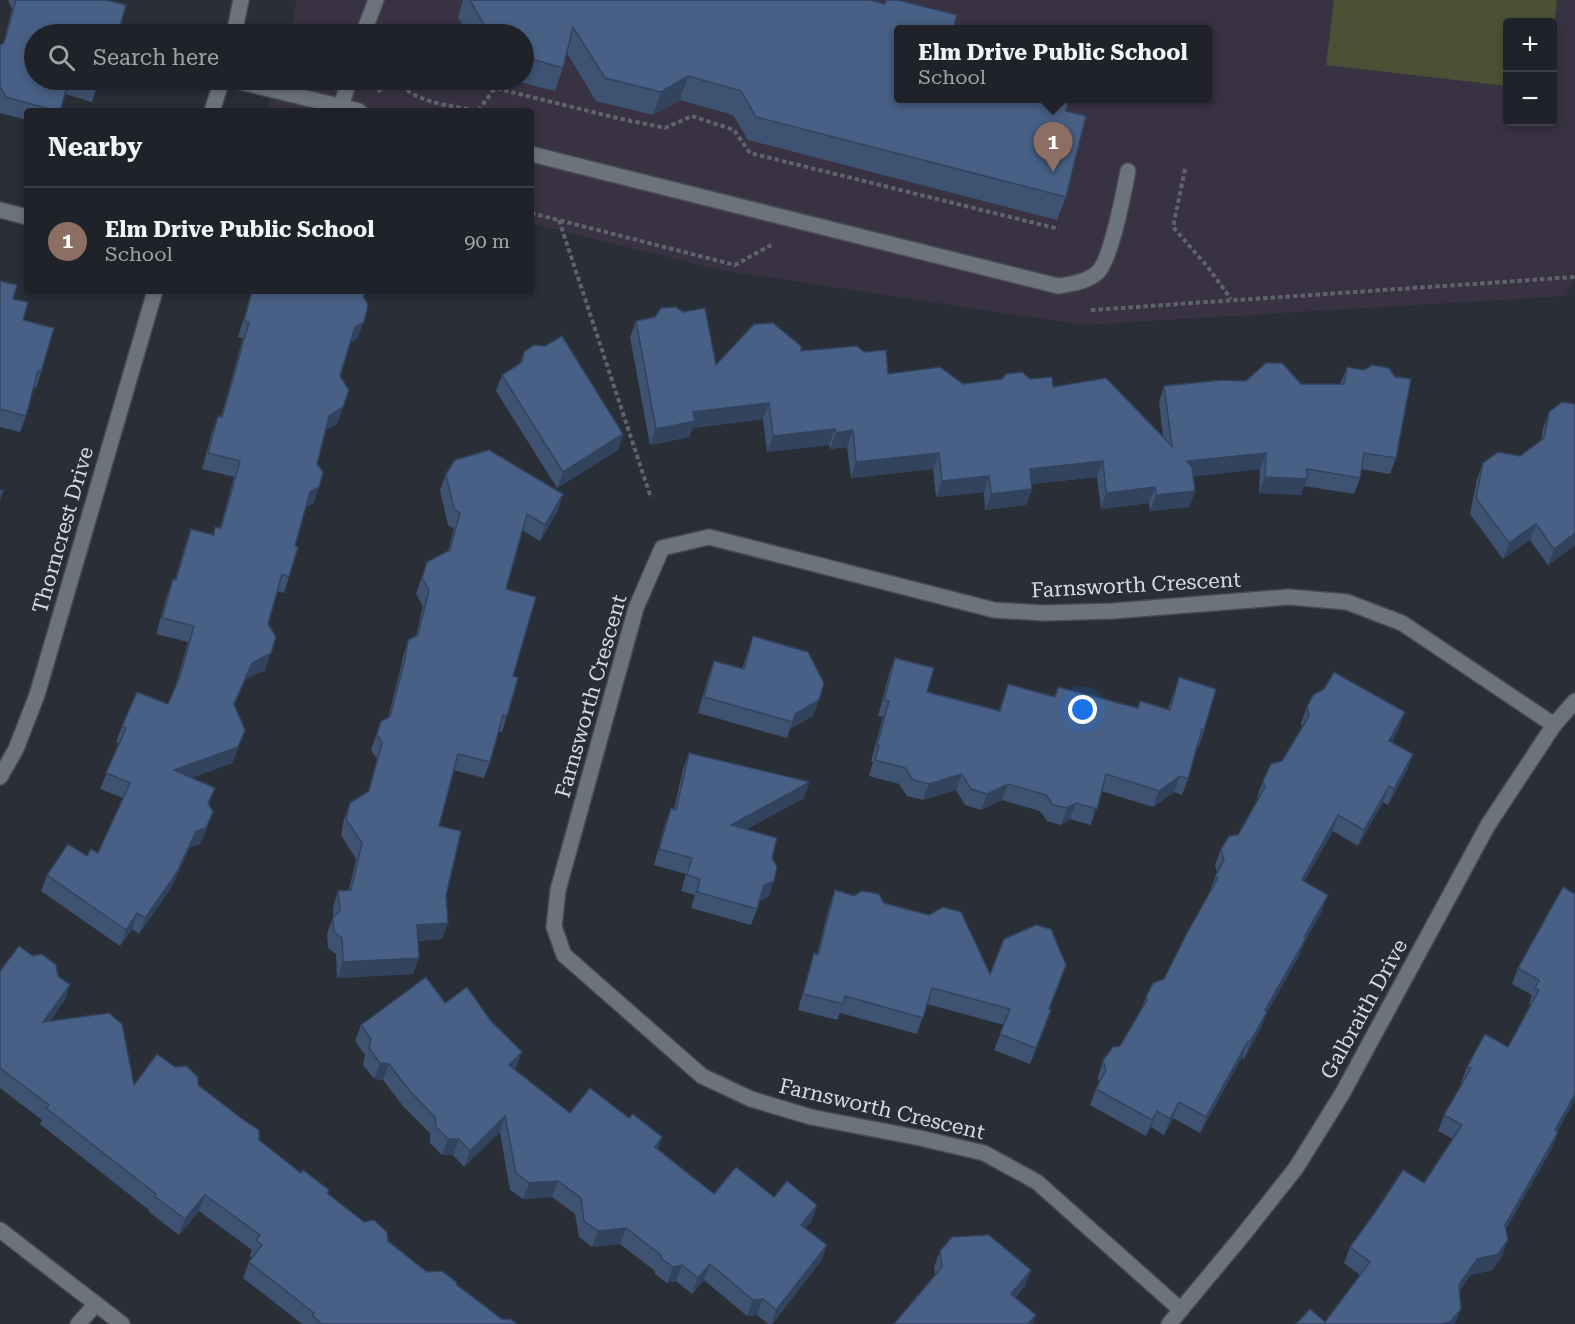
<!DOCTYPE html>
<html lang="en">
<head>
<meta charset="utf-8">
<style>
  :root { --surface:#1f2229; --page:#272a31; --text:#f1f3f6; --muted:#a1a4a8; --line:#3c3f46; --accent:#bca0f2 }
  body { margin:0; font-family:"Roboto Serif",serif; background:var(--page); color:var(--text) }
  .controls { position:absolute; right:18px; top:18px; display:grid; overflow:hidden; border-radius:6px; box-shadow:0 3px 9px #0003 }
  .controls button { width:54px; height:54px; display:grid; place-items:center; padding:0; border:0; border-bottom:2px solid var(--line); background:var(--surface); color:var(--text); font:30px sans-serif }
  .you { position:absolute; left:1083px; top:710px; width:21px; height:21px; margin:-15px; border:4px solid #fff; border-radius:50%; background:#1a73e8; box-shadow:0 0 0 9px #1a73e833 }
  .badge { display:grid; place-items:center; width:39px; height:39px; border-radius:50%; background:var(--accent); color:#fff; font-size:20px; font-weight:700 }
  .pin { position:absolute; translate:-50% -50px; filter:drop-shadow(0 2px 3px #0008) }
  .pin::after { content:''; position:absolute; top:32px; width:21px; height:18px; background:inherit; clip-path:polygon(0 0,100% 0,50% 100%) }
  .popup { position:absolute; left:894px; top:25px; width:318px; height:78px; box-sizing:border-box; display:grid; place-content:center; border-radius:6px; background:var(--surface); filter:drop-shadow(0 2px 4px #0005); font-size:20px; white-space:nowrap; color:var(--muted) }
  .popup b { font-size:22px; color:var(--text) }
  .popup::after { content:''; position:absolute; left:50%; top:100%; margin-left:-12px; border:12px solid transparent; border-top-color:var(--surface) }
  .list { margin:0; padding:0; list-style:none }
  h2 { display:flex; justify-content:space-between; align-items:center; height:78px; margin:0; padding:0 24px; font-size:26px }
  h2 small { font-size:20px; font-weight:400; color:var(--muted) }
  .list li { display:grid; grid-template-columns:39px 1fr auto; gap:18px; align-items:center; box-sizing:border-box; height:108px; padding:0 24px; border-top:2px solid var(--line) }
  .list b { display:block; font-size:22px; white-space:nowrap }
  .list p { margin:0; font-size:20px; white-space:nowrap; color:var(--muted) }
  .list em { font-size:20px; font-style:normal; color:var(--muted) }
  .icon { flex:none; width:33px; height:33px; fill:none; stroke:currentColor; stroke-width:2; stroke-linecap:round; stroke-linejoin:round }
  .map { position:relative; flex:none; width:1575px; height:1324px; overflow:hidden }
  .search { position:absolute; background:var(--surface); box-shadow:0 3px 9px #0003; left:24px; top:24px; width:510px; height:66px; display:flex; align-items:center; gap:15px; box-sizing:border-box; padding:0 21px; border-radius:33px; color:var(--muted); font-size:22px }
  .panel { position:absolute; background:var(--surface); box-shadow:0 3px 9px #0003; left:24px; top:108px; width:510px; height:186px; border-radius:6px }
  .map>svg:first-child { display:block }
</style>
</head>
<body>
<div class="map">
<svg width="1575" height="1324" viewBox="0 0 1575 1324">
  <rect width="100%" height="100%" fill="#292e37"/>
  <path fill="#383243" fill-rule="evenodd" d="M296 0H1575V276L1566 296 1083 325 720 270 531 223V111H267L276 80H524V34H290ZM1508 22H1552V122H1508ZM898 30H1208V98H898Z"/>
  <path fill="#4b5135" d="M1334 0H1557L1553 36 1552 22H1508L1507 86 1326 65Z"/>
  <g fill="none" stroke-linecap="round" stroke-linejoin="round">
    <defs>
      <g id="minor">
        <path d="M234 34 241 0"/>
        <path d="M363 34 376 0"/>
        <path d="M233 80 359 111"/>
        <path d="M341 107 349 80"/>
        <path d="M212 111 222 80"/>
        <path d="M531 154 1058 286C1072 284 1086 282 1097 273 1111 261 1124 191 1128 171"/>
        <path d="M0 210 27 217"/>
        <path d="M0 777 16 749 37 695 155 291"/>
        <path d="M0 1230 122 1324"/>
        <path d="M1181 1310 1037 1182 984 1153 920 1138 811 1117 751 1099 702 1076 564 955 554 927 558 890 636 608 662 548 709 537 994 610 1044 613 1113 611 1289 597 1347 602 1402 623 1554 725"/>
        <path d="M78 1324 96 1304"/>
        <path d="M1169 1324 1243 1235 1296 1168 1342 1094 1488 825 1554 725 1575 701"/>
      </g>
    </defs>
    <use href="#minor" stroke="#454951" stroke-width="18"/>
    <g stroke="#5f636b" stroke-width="4" stroke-dasharray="4.5 3" stroke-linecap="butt">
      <path d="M396 80C416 104 449 105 478 111L495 88 617 118 665 128 692 116 734 130 750 153 1059 229"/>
      <path d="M378 92 390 80"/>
      <path d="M1185 169 1173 227 1207 266 1231 299"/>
      <path d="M531 213 735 265 773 244"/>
      <path d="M559 220 651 498"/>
      <path d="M1091 310 1575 277"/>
    </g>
    <use href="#minor" stroke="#6c737d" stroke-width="15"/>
  </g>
  <g fill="#3e5372">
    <path d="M8 0H106L34 80H99L92 102 65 94 60 111H27V120L0 113V45L3 44 12 9Z"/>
    <path d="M463 0H870L884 4 886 0 954 26 1066 111V197L1057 220 748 140 733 115 680 100 653 115 596 101 567 53 563 68 555 91 511 80H524V34H468L458 18Z"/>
    <path d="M0 281 13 299 23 320 41 372 36 388 33 387 26 416 20 432 0 427Z"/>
    <path d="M252 291H365L358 338 350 343 340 376 343 407 337 424 325 430 317 464 314 503 306 507 295 546 289 577 284 593 277 591 268 624 265 670 246 679 234 705 239 746 232 763 191 778 215 788 209 804 207 828 200 844 190 847 171 888 139 934 132 929 120 946 41 891 47 875 87 856 98 853 123 798 100 789 119 743 116 742 122 726 168 704 176 684 188 642 156 634 167 595 173 579 175 580 185 545 191 529 213 535 215 527 220 528 234 477 202 469 212 432 218 416 221 417 243 338 238 337Z"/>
    <path d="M636 321 716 365 801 351 888 374 963 384 1030 379 1053 387 1163 437 1159 402 1164 386 1340 384 1347 367 1396 458 1390 474 1361 469 1360 478 1354 494 1304 486 1301 495 1259 493 1260 469 1193 476 1195 491 1189 507 1150 511 1149 503 1101 509 1097 477 1032 484V489L1026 505 985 510 984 492 936 497 933 469 851 478 847 447 830 449 829 445 767 452 763 419 693 428 689 437 650 445 630 337Z"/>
    <path d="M524 352 623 434 618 450 557 488 496 391 502 375 520 363Z"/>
    <path d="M1575 404V545L1548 565 1530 540 1503 559 1470 514 1477 479 1483 463 1520 456 1541 441 1543 428 1549 412Z"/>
    <path d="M446 474 558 510 540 541 522 530 506 589 513 676 507 716 502 732 498 731 490 762 484 778 453 770 439 826 446 896 448 923 442 939 418 941 413 974 337 978 336 954 328 948 327 934 333 918V907L338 891 349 890 356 859 341 835 344 819 350 803 368 792 377 759 371 750 381 721 388 718 399 675 403 657 408 640 416 637 423 606 416 594 427 562 448 551 454 529 448 525 440 490Z"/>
    <path d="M753 636 819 700 813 716 790 729 787 738 698 713 708 677 714 661 742 669Z"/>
    <path d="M895 658 927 692 999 710 1008 684 1054 697 1058 687 1137 708 1140 701 1168 709 1179 677 1204 730 1199 746H1198L1188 779 1182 795 1174 792 1153 807 1101 791 1091 825 1070 819 1061 825 1047 821 1040 811 1002 800 981 810 965 805 956 790 923 800 907 796 899 784 869 776 873 762 871 761 883 717 878 716 889 674Z"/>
    <path d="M1307 707 1399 728 1392 742 1413 754 1407 770 1388 805 1383 802 1358 846 1333 831 1304 881 1322 911 1305 941 1300 954 1267 1012 1261 1028 1244 1059 1242 1057 1200 1133 1173 1118 1164 1135 1151 1127 1146 1136 1090 1105 1096 1089 1099 1083 1098 1077 1103 1060 1120 1046 1141 1009 1146 997 1164 979 1209 893 1217 873 1215 865 1221 849 1238 835 1258 799 1257 797 1263 781 1282 761 1302 728 1301 723Z"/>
    <path d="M689 753 804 798 747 829 772 858 774 881 768 897 760 901 751 925 691 908 695 895 681 891 686 874 654 865 665 824 671 808 674 809 683 769Z"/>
    <path d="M1563 887 1575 1099 1557 1132H1558L1552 1148 1506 1229 1502 1256 1492 1270 1471 1275H1360L1344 1263 1350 1247 1424 1183 1453 1139 1438 1131 1444 1115 1462 1083H1461L1467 1067 1508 1047 1531 1005 1529 1004 1532 995 1512 984 1518 968Z"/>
    <path d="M835 890 884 903 990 974 1066 965 1049 1009 1051 1010 1045 1026 1030 1064 994 1050 1004 1025 927 1004 917 1034 840 1013 837 1020 798 1010 809 969 814 953 817 954 829 907Z"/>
    <path d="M0 971 58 976 70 985 64 1001 50 1021 134 1085H198L259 1140 301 1173 329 1190 328 1194 427 1272 457 1285 502 1319 517 1324H302L243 1278 249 1262 252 1258 250 1256 252 1250 199 1211 179 1235 149 1212V1210L40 1124 42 1120 0 1088Z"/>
    <path d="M445 1003 516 1068 515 1070 570 1113 658 1149 714 1194 774 1197 812 1221 805 1228 827 1245 821 1261 772 1324H768L757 1315 747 1316 704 1280 692 1294 676 1281 667 1283 655 1274V1271L620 1244 592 1247 579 1237 575 1214 552 1197 523 1199 510 1190 500 1132 464 1167 453 1155H442L430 1143V1133L403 1106 383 1080 374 1079 363 1065 365 1055 355 1041 361 1025Z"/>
    <path d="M940 1251 1025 1286 1015 1298 1036 1315 1032 1324H894L935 1275 934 1267Z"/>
  </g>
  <g fill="#32435d">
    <path d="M688 76 680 100 653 115 661 92Z"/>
    <path d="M364 322 358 338 349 343 355 327Z"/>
    <path d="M769 403 763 419 693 428 689 437 650 445 656 429 693 412Z"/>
    <path d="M343 407 337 424 323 432 329 416Z"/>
    <path d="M835 429 829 445 767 452 773 436Z"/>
    <path d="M853 430 847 447 830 449 836 433Z"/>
    <path d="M623 434 618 450 557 488 563 472Z"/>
    <path d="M939 453 933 469 851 478 856 462Z"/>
    <path d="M1266 453 1260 469 1182 478 1187 461Z"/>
    <path d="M1103 461 1097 477 1024 485 1030 469Z"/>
    <path d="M989 476 984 492 936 497 942 481Z"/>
    <path d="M1265 477 1307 479 1301 495 1259 493Z"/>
    <path d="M319 487 314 503 304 508 310 492Z"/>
    <path d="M1155 487 1149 503 1101 509 1106 493Z"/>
    <path d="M1032 489 1026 505 985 510 991 494Z"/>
    <path d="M1195 491 1189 507 1150 511 1156 495Z"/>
    <path d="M563 494 558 510 540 541 545 525Z"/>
    <path d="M1536 524 1530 540 1503 559 1509 543Z"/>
    <path d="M1575 533V545L1548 565 1554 549Z"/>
    <path d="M271 653 265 670 246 679 228 720 234 704 252 663Z"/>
    <path d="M819 700 813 716 790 729 795 714Z"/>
    <path d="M1405 712 1399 728 1383 757 1389 741Z"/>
    <path d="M245 730 232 763 168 786 174 770Z"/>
    <path d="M1413 754 1407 770 1388 805 1394 789Z"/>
    <path d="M962 774 956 790 923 800 929 784Z"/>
    <path d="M1180 776 1174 792 1153 807 1159 791Z"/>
    <path d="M810 782 804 798 725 841 731 825Z"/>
    <path d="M1008 784 1002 800 981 810 987 794Z"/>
    <path d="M1389 786 1383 802 1358 846 1364 830Z"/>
    <path d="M1076 803 1070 819 1061 825 1067 808Z"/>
    <path d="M213 812 200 844 190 847 171 888 139 934 145 918 196 831Z"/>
    <path d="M1338 815 1333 831 1296 896 1302 880Z"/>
    <path d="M774 881 768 897 758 901 764 885Z"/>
    <path d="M1328 895 1322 911 1305 941 1300 954 1259 1027 1265 1010Z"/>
    <path d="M137 913 132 929 120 946 126 930Z"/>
    <path d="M448 923 442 939 412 941 417 925Z"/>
    <path d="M419 958 413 974 337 978 343 962Z"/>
    <path d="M70 985 64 1001 37 1038 43 1022Z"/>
    <path d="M1267 1012 1261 1028 1244 1059 1250 1042Z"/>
    <path d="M1248 1041 1242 1057 1200 1133 1206 1117Z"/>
    <path d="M522 1052 516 1068 503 1081 509 1065Z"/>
    <path d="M380 1063 389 1064 383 1080 374 1079Z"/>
    <path d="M1575 1094V1099L1549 1146 1555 1130Z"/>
    <path d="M1179 1102 1173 1118 1164 1135 1170 1119Z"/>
    <path d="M1157 1111 1151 1127 1146 1136 1152 1120Z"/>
    <path d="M505 1116 500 1132 464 1167 470 1151Z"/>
    <path d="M1558 1132 1552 1148 1499 1241 1505 1225Z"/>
    <path d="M662 1137 657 1153 655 1147Z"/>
    <path d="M448 1139H459L453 1155H442Z"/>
    <path d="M558 1181 552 1197 523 1199 529 1183Z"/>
    <path d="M205 1195 199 1211 179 1235 185 1219Z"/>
    <path d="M817 1205 812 1221 795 1241 801 1225Z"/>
    <path d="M626 1228 620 1244 592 1247 598 1231Z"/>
    <path d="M1508 1240 1502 1256 1492 1270 1471 1275 1453 1301 1459 1285 1477 1259Z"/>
    <path d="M827 1245 821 1261 771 1324 776 1310Z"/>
    <path d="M710 1264 704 1280 692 1294 698 1278Z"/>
    <path d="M682 1265 676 1281 667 1283 673 1267Z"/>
    <path d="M1031 1270 1025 1286 1005 1310 1011 1294Z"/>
    <path d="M763 1299 757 1315 747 1316 753 1300Z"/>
    <path d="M1461 1309 1455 1324H1441Z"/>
    <path d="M1036 1315 1032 1324H1028Z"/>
  </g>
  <g fill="#486085" stroke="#32435d" stroke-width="1.5">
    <path d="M16 0H106L126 5 118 34H34V80H69L60 111H57L6 97 0 86V45L4 43Z"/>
    <path d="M470 0H870L885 4 886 0H898L957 15 954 26 969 30H898V99H1069L1066 111 1086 116 1066 197 756 117 741 91 688 76 661 92 605 78 573 27 563 68 524 57V34H489Z"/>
    <path d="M75 80H99L97 85Z"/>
    <path d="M0 281 17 285 13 299 28 302 23 320 54 328 41 372 38 371 26 416 0 409Z"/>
    <path d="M252 291H365L363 296 368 305 364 322 355 327 340 376 349 390 343 407 329 416 317 464 323 472 319 487 310 492 295 546 298 547 289 577 282 574 268 624 276 637 271 653 252 663 234 704 245 730 238 747 174 770 215 788 208 803 213 812 206 828 196 831 177 872 145 918 137 913 126 930 47 875 68 844 87 856 91 849 98 853 130 783 106 773 126 728 122 726 137 692 168 704 180 676 194 626 162 618 173 579 176 580 191 529 214 535 215 527 221 528 240 461 208 453 218 416 222 417 249 322 244 321Z"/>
    <path d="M676 307 683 312 705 308 716 365 754 324 773 323 801 346V351L857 346 864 352 886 350 888 374 940 367 963 384 1002 379 1006 374 1022 372 1030 379 1052 377 1053 387 1106 378 1172 446 1164 386 1222 380 1246 381 1266 363H1282L1301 384H1344L1347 367 1364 370 1372 365 1389 368 1395 377 1411 379 1396 458 1364 453 1360 478 1307 469V479L1265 477 1266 453 1187 461 1192 467 1195 491 1156 495 1155 487 1106 493 1103 461 1030 469 1032 489 991 494 989 476 942 481 939 453 856 462 853 430 836 433 835 429 773 436 769 403 693 412 695 421 656 429 636 321 655 317 661 308Z"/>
    <path d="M562 336 623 434 563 472 502 375 522 362 524 352 534 345 545 346Z"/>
    <path d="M1562 402 1575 404V533L1554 549 1536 524 1509 543 1476 498 1483 463 1498 452 1520 456 1544 438 1549 412Z"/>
    <path d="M489 450 563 494 545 525 527 514 506 589 536 597 513 676 518 678 507 716 503 715 490 762 458 754 439 826 461 831 446 896 448 923 417 925 419 958 343 962 342 938 334 932 333 918 340 911 338 891 351 890 362 843 346 819 350 803 369 791 382 743 377 734 381 721 390 717 405 659 408 640 418 635 429 590 422 578 427 562 450 550 460 513 454 509 446 474 455 460Z"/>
    <path d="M0 490H3L0 500Z"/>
    <path d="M753 636 808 652 824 683 819 700 795 714 793 722 704 697 714 661 744 669Z"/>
    <path d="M895 658 934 668 927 692 1000 711 1008 684 1055 697 1058 687 1138 708 1140 701 1170 710 1179 677 1216 689 1204 730 1202 729 1188 779 1180 776 1159 791 1106 774 1097 809 1076 803 1067 808 1053 805 1046 795 1008 784 987 794 971 789 962 774 929 784 913 780 905 768 875 760 879 746 877 745 889 701 884 700Z"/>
    <path d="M1334 672 1405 712 1389 741 1413 754 1394 789 1389 786 1364 830 1338 815 1302 880 1328 895 1304 937 1306 938 1265 1010 1267 1012 1250 1042 1248 1041 1206 1117 1179 1102 1170 1119 1157 1111 1152 1120 1096 1089 1106 1070 1103 1060 1113 1047 1120 1046 1147 1000 1146 997 1153 983 1164 979 1187 933 1218 878 1215 877 1224 860 1221 849 1229 836 1238 835 1265 787 1263 781 1271 764 1282 761 1309 716 1307 707 1313 695 1324 689Z"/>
    <path d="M689 753 810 782 731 825 777 838 772 858 777 867 774 881 764 885 757 909 697 892 700 879 687 875 692 858 659 849 671 808 676 810Z"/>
    <path d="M1563 887 1575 894V1094L1555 1130 1558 1132 1505 1225 1508 1240 1498 1254 1477 1259 1459 1285 1461 1309 1450 1322 1441 1324H1296L1310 1309 1325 1322 1370 1262 1350 1247 1376 1211 1403 1170 1424 1183 1462 1125 1444 1115 1471 1068 1467 1067 1485 1034 1508 1047 1539 990 1535 988 1539 980 1518 968Z"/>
    <path d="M835 890 854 896 862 891 879 894 884 903 929 915 943 907 961 912 990 974 1004 939 1036 925 1051 929 1066 965 1049 1009 1051 1010 1036 1048 1000 1034 1010 1009 932 988 923 1018 845 996 843 1004 803 994 814 953 818 955Z"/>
    <path d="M19 946 33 956 42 954 56 965 58 976 70 985 43 1022 109 1013 122 1024 134 1085 157 1054 175 1067 186 1066 198 1077V1085L245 1121 259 1130V1140L301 1173 303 1170 329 1190 327 1193 364 1222 374 1220 387 1232 388 1241 427 1272 442 1271 456 1282 457 1285 502 1319H510L517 1324H322L312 1315 314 1313 249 1262 262 1245 256 1240 260 1235 205 1195 185 1219 154 1196 156 1194 46 1108 49 1105 0 1068V971Z"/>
    <path d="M426 977 445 1003 467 987 491 1021 522 1052 509 1065 570 1113 590 1088 629 1118 633 1114 662 1137 655 1147 714 1194 736 1167 774 1197 787 1181 817 1205 801 1225 827 1245 776 1310 763 1299 753 1300 710 1264 698 1278 682 1265 673 1267 661 1258V1255L626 1228 598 1231 584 1221 581 1198 558 1181 529 1183 516 1173 505 1116 470 1151 459 1139H448L436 1127 435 1117 409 1090 389 1064 380 1063 369 1048 371 1039 361 1025Z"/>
    <path d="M989 1235 1031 1270 1011 1294 1036 1315 1028 1324H894L942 1267 940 1251 952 1237Z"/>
  </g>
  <g text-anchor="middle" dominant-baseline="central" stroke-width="4.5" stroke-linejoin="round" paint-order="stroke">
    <g font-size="21" fill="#d8dce2" stroke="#292e37">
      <text transform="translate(63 530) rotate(-74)">Thorncrest Drive</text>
      <text transform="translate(1136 585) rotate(-3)">Farnsworth Crescent</text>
      <text transform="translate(591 696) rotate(-74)">Farnsworth Crescent</text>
      <text transform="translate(1364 1009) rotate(-61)">Galbraith Drive</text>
      <text transform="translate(882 1109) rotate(13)">Farnsworth Crescent</text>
    </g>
  </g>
</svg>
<div class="controls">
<button>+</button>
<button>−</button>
</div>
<div class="you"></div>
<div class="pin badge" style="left:1053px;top:172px;background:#8d6e63">1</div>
<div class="popup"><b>Elm Drive Public School</b>School</div>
<div class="search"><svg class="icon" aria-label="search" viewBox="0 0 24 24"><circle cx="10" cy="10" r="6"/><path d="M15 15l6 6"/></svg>Search here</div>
<section class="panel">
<h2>Nearby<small></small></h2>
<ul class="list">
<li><span class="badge" style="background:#8d6e63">1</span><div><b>Elm Drive Public School</b><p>School</p></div><em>90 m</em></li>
</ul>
</section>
</div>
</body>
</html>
